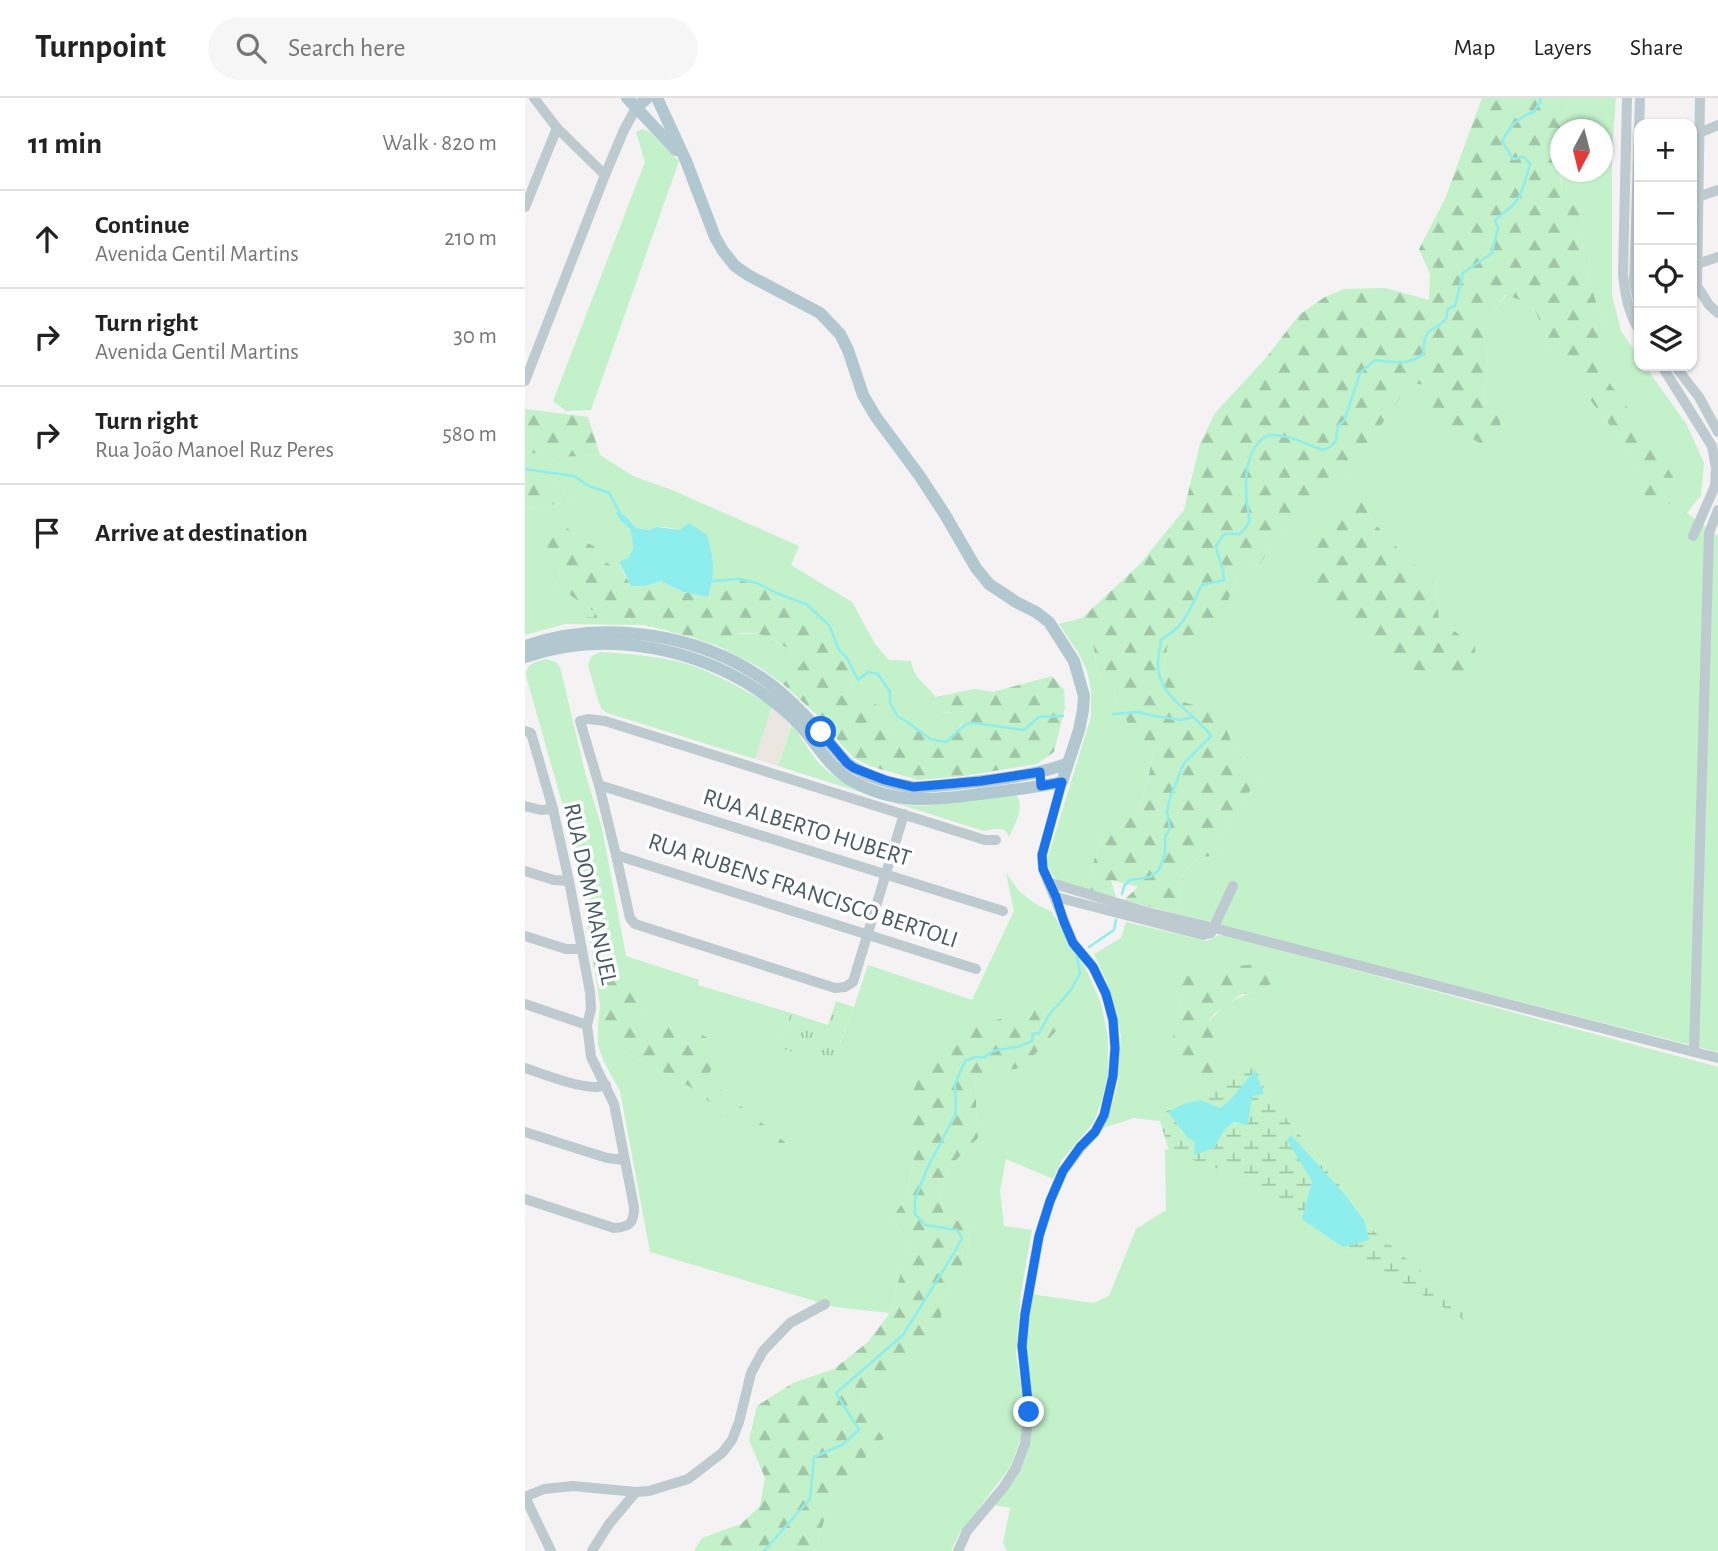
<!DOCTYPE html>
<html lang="en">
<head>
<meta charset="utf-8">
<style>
  :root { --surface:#fff; --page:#f6f6f6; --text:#222; --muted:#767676; --line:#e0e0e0 }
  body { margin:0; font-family:"Alegreya Sans",sans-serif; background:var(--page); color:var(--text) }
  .controls { position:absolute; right:21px; top:21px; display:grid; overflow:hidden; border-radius:14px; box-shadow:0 2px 5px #0004 }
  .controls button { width:63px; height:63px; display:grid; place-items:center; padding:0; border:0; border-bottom:2px solid var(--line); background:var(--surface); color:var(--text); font:35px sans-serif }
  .compass { position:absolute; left:1025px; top:21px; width:63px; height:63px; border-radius:50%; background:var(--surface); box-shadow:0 2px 5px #0004; rotate:187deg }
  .stop { position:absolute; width:21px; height:21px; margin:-16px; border:5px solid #1a73e8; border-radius:50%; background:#fff }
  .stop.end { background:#1a73e8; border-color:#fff; box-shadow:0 2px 7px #0008 }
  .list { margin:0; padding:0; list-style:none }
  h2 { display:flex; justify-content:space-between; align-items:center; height:91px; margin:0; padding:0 28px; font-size:30px }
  h2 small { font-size:23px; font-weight:400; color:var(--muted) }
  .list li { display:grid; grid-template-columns:46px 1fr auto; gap:21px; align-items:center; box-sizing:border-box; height:98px; padding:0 28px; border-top:2px solid var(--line) }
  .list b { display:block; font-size:26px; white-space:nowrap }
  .list p { margin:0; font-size:23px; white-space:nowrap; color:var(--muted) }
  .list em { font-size:23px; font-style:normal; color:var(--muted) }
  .icon { flex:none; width:38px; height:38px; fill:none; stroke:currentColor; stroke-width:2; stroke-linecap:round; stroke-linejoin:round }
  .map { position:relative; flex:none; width:1193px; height:1453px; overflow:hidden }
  header { display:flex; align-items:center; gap:42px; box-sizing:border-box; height:98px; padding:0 35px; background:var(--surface); border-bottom:2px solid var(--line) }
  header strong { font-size:33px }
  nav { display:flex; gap:38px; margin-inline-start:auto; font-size:24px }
  .search { width:490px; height:63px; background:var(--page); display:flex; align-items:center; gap:18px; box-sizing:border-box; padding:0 24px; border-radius:38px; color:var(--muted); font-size:26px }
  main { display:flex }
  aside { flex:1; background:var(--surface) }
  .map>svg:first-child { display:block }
</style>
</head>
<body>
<header>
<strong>Turnpoint</strong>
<div class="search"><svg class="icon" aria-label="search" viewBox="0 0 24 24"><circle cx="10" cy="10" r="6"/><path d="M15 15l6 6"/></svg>Search here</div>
<nav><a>Map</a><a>Layers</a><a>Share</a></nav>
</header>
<main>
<aside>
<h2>11 min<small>Walk · 820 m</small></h2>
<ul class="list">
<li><svg class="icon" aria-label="ahead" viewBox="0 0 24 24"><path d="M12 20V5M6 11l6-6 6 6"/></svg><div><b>Continue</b><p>Avenida Gentil Martins</p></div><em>210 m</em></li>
<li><svg class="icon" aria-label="right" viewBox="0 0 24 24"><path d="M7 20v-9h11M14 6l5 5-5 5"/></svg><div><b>Turn right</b><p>Avenida Gentil Martins</p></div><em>30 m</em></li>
<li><svg class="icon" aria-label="right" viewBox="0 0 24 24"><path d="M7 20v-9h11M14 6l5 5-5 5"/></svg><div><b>Turn right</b><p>Rua João Manoel Ruz Peres</p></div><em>580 m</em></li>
<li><svg class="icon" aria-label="arrive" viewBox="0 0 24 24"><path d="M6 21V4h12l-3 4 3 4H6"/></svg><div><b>Arrive at destination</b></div></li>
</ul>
</aside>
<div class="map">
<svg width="1193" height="1453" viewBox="0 0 1193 1453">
  <defs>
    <pattern id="forest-firs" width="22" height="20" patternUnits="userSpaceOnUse" patternTransform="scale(1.75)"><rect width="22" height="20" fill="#c2f1ca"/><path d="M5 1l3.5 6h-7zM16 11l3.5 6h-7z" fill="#a0c6a7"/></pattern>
    <pattern id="wetland-marsh" width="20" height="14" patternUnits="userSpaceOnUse" patternTransform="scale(1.75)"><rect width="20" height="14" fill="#c2f1ca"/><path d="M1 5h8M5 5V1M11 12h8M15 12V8" fill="none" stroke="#a0c6a7"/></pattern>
    <pattern id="park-tufts" width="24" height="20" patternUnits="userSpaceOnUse" patternTransform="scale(1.75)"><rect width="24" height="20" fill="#c2f1ca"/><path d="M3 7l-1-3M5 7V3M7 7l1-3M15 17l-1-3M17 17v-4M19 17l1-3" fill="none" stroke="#a0c6a7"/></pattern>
  </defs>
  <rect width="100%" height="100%" fill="#f4f2f3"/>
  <path fill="#ebe6e0" d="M247 608 266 626 253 668 230 661Z"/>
  <g fill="#c2f1ca" fill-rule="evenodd">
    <path d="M1041 0H1091L1087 52V197L1096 233 1114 259V268H1120L1162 327 1179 365 1176 397 1162 415 1193 438V954L652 816 659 774 674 759 692 758 702 728 734 679 710 653 694 615 654 603 636 584 644 541 692 532 713 475 735 466 757 433 817 382 886 285 901 286 974 320 958 299 963 267 958 228 981 197 1007 206 1030 257 1088 331 1110 373 1122 403 1109 319 1071 268 1077 224 1060 167 1055 107 1036 96 1037 74H1078V32L1039 31ZM838 404 849 425 883 461 910 486 914 522 950 548 883 571 817 513Z"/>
    <path d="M118 31 126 35 154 63 66 312 41 313 28 303 120 64 111 34Z"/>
    <path d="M0 354 38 359 75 357 108 378 147 392 274 448 266 467 327 504 350 546 364 562 386 563C390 582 399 584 409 597 412 602 412 609 412 615L442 613 445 621 435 627 431 635 419 642 405 641 387 631 368 638 354 627 351 606 335 600 326 592 329 576 325 566 309 560C305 546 299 531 291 520 286 512 227 484 217 483 205 482 191 491 183 499 191 476 189 460 182 437L140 429H132L124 432 111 430 104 421 95 415 96 423 105 431 110 450 103 460 94 465 99 476 76 461 69 448 54 441 34 422 22 461 35 473 33 489 70 514 69 519 37 520 40 526 0 537V410L46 404 32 382 0 375Z"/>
    <path d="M557 520 567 543 574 580 589 590 592 604 607 633 629 649 624 677 613 714 582 721 560 791C541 785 524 785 522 762L566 619V591L562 573 553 554 534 526Z"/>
    <path d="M211 536H238L260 549 280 563 258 586 234 569 193 548Z"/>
    <path d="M75 554C104 556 134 558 162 566 192 576 220 592 247 608L230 661 82 615 77 611 74 605 63 567 67 558Z"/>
    <path d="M21 561 31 564 35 569 61 678 77 730 101 858 174 882 173 887 266 915 255 950 315 945 329 909 343 867 447 902 489 813 481 775 494 793 509 805 527 814 561 871 576 905 583 940V976L577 1002 569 1024 537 1062 528 1081 481 1061 475 1093 479 1128 507 1132 496 1195 491 1255 497 1294V1337L486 1368 434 1436 426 1453H301L293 1445 310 1381 332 1385 341 1358 359 1340 339 1316 336 1295 366 1277 416 1242V1208L423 1188 442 1159 445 1126 419 1119 415 1096 426 1067 453 1040 450 985 461 973 491 971 503 924 494 930 392 1047 380 1101 368 1119 382 1151 365 1215 310 1209 125 1154 95 993 79 964 73 947V928L90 950 119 964 167 990 246 1053 273 1055 182 980 197 947 128 933 117 921 113 905 95 879 79 878 67 855 48 743 1 578C1 565 11 564 21 561Z"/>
    <path d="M267 626C276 639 284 654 295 666 317 689 365 709 398 708 427 706 456 700 484 696L492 698C500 711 489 726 484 739L481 733 477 731H468L459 733 253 668Z"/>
    <path d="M601 824 682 843 693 837 702 838 1193 969V1453H482L478 1445 485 1410 470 1407C478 1396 488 1384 495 1372 514 1337 505 1298 502 1261 500 1240 505 1217 506 1196L568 1205 584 1198 611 1131 641 1112 640 1051 707 1076 745 1095 773 1111 818 1151 856 1171 860 1144 844 1129 822 1096 761 1020 743 1003 732 969 638 1015 635 1023 609 1020 578 1030 587 1008 593 985 596 937 582 884 569 856 596 840ZM675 878 731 894C712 898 696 908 684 924L690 940 659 919 649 883Z"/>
  </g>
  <g fill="url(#forest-firs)">
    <path d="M957 0H1041L1039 31 1036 32V96L1055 107 1060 167 1077 224 1072 268 1109 319 1150 382 1145 406 1122 403 1110 373 1088 331 1030 257 1007 206 980 197 958 229 963 267 958 299 974 320 980 344 960 348 932 332 902 307 901 287 886 285 817 382 757 433 735 466 713 475 692 533 644 541 636 583 654 572 666 576 669 587 655 603 695 615 710 653 734 679 702 728 692 758 674 759 659 774 652 816 599 802 613 789 586 782 591 800 560 791 582 721 613 714 624 677 629 649 607 633 592 604 589 590 574 580 568 546 557 520 614 467 659 412 675 346 690 315 740 261 774 217 800 199 819 191 860 190 904 202 905 176 894 151 920 101Z"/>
    <path d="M0 311 63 319 75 357 38 359 0 354Z"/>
    <path d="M0 375 32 382 46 404 0 410Z"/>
    <path d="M838 404 849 425 883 461 910 486 914 522 950 548V577L927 578 883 571 817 513 795 509 783 490 790 426 815 406Z"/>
    <path d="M34 422 54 441 69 448 76 461 99 476 106 488H120L136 483 158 494 183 499C191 491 205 482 217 483 228 484 285 512 292 519 302 530 305 546 309 560L325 566 329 576 326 592 335 600 351 606 354 626 368 638 387 631 399 632 405 641C433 644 425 632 445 621L442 613 412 615 410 599 450 591 468 594 527 578 539 592 540 609 529 654 512 666 439 678 393 682 345 668 329 660 314 644 302 626 258 586 279 563C260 548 239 530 212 536 206 538 199 545 193 548L166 539 120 527 40 526 36 520 69 519 70 514 33 489 35 473 22 461 12 444 15 433Z"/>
    <path d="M67 855 79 878 95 879 113 905 117 921 128 933 137 923 149 922 198 948 182 980 273 1055 269 1065 246 1053 167 990 119 964 90 950 73 928 75 907Z"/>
    <path d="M740 865 748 868 751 877 746 886 731 894 715 897 689 916 684 923 690 940 693 972 674 982 657 970 647 946 650 928 659 919 649 883 657 878H675L678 872Z"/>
    <path d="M515 903 532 932 509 957 491 971 461 973 450 985 453 1040 426 1067 415 1096 419 1119 445 1126 442 1160 423 1188 416 1208V1242L366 1277 336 1295 339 1316 359 1340 341 1358 332 1386 310 1382 293 1445 301 1453H169L177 1440 216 1426 235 1408 240 1380 224 1342 232 1308 268 1285 309 1271 343 1244 365 1215 382 1151 368 1119 380 1101 392 1047 377 1022 399 966 435 937 458 925 488 918 494 930 503 924Z"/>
  </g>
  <path fill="url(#wetland-marsh)" fill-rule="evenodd" d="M732 968 743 1003 761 1020 822 1096 844 1129 937 1208 939 1222 856 1171 818 1151 775 1123 773 1111 745 1095 707 1076 644 1053 635 1023 638 1015ZM731 973 727 998 711 1024 700 1031 689 1050 669 1056 670 1044 644 1014 695 1010 705 1002ZM787 1083 815 1092 822 1099 839 1122 778 1121Z"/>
  <path fill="url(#park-tufts)" d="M311 903 329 909 306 966 255 950 266 915 303 927Z"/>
  <g fill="#8eeeed">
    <path d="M90 414C100 415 105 423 111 430L124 432 132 429 155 432 164 425 182 437C189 460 191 476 183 499L158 494 136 483 120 488H106L94 464 103 460 109 450 105 431 96 423Z"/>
    <path d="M730 972 739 996 727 998 723 1027 710 1024 700 1031 689 1050 669 1057 670 1044 663 1040 643 1014 658 1006 675 1002 695 1010 705 1002Z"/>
    <path d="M766 1037 822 1099 839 1122 844 1142 818 1149 777 1121 787 1083 762 1042Z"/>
  </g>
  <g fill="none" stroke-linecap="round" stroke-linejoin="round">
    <g stroke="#8eeeed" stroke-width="2.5">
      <path d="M0 371 49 378 64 388 84 395 95 415"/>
      <path d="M188 483 214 481 232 485 251 495 281 506 304 527 314 552 322 560 333 582 343 574 353 576 365 594V605L373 619 381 623 405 641 421 644 441 626 450 625 499 632 514 619 538 618"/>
      <path d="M588 616 613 614 630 618 656 622 668 619"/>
      <path d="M597 796 599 788 605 782 625 779 634 772 640 756V739L645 731 642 713 645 700 659 665 686 638C669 613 637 603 633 570 632 561 635 551 636 542 642 538 649 533 654 528 665 516 669 501 677 487L699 482C699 468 693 461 691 448L699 436H714C719 432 723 429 724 423 725 418 723 412 722 407 720 385 719 362 734 344 738 340 741 337 747 337 767 337 781 347 799 352 814 345 810 342 813 328L819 323 835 275 850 262C867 264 884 268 898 256L900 240 904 233 912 229 921 221 923 211 930 208 938 175 967 155 973 130 970 123C975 116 981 114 987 108 997 99 1001 79 1005 66L999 59 988 61 977 43C985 29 993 18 1009 14L1015 4V0"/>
      <path d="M564 849 589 832 591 822"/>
      <path d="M239 1453 285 1401 289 1359 317 1347 334 1332 311 1295 378 1237 429 1155 437 1140 432 1132 400 1127 390 1116V1101L402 1071 431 1015 430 986 440 963 450 959H460C469 949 483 952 495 948 499 947 503 944 507 943L508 936 514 935 524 917 546 892 555 875 552 859"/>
    </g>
    <g stroke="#bdcacf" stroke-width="10">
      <path d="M9 0 32 30 80 77"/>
      <path d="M1102 0 1098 176C1100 196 1103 214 1114 232"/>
      <path d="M1175 0 1172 188 1184 207 1193 215"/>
      <path d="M1174 35 1193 27"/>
      <path d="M1173 99 1193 92"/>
      <path d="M0 109 32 30"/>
      <path d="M1172 166 1193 159"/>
      <path d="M1114 207 1109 185 1115 0"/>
      <path d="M1137 268 1187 348 1191 370 1190 388 1168 438"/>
      <path d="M1150 268 1174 299 1193 334"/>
      <path d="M0 283 80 77 99 32 111 10"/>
      <path d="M0 633 6 635 28 711 44 783 65 894 66 911 62 927 66 959 89 1006 109 1109C109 1125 105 1129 89 1130L0 1101"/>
      <path d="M74 687 478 813"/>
      <path d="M0 708 16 712 28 711"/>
      <path d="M379 716 328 884 320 889 310 890 110 826 105 820 91 757 74 687 55 623 63 621 80 623 460 742H471"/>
      <path d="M91 757 451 871"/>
      <path d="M0 773 29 782 44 783"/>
      <path d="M523 784 622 814 689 830 1169 954 1184 435 1193 412"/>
      <path d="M531 799 678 837 686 835 708 788"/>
      <path d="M0 838 41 851H57"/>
      <path d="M0 906 62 927"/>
      <path d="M1169 954 1193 960"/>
      <path d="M0 970C19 976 64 995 81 987"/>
      <path d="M0 1034 82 1060 99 1062"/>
      <path d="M0 1399 19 1391 48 1388 111 1394 124 1393 163 1381 197 1355 207 1342 214 1324 226 1275 238 1253 265 1225 300 1206"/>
      <path d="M0 1399 26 1453"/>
      <path d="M67 1453 84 1426 111 1394"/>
      <path d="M433 1453 442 1433 478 1390 491 1370 500 1346 504 1314 497 1248 500 1216 514 1138 525 1103 538 1073 556 1049 570 1034 579 1018 588 978 590 950 588 922 581 896 568 869 548 845 518 771 517 757 537 684"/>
    </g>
    <g stroke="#b2c8d1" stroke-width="12">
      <path d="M102 0 151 52"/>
      <path d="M111 10 122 0"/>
      <path d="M0 548C81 520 180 536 248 588 276 610 298 638 322 665 339 678 366 686 388 689 402 690 417 687 431 686 465 682 512 678 543 665"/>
      <path d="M0 559C91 528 197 554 267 619 289 639 301 669 329 684 375 709 414 701 463 695 488 692 513 689 537 684L554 632 558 612 559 598 549 563 524 524 511 514 491 504 464 486 451 470 419 415 394 377 351 319 338 297 323 252 315 236 295 215 223 177 210 168 198 153 190 139 161 63 132 0"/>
    </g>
  </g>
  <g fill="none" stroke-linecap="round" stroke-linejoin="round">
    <path stroke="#1a73e8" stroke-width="9" d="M296 634 322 665 329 670 360 682 388 689 456 683 515 674 516 688 537 684 517 757 518 771 531 799 539 824 548 845 568 869 581 896 588 922 590 950 588 978 579 1017 570 1034 555 1049 538 1073 525 1103 514 1138 500 1216 497 1248 504 1314"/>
  </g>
  <g text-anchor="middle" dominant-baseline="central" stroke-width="7" stroke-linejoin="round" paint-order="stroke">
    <g font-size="24" fill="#495a60" stroke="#fff">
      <text transform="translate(282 730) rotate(17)">RUA ALBERTO HUBERT</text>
      <text transform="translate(278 793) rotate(18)">RUA RUBENS FRANCISCO BERTOLI</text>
      <text transform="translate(65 796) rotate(78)">RUA DOM MANUEL</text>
    </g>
  </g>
</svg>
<div class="controls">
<button>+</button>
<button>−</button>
<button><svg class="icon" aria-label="locate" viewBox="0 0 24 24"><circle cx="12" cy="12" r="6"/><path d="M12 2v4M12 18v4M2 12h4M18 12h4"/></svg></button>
<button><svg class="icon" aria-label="layers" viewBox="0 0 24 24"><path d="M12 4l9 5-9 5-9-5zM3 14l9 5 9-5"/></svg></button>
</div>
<svg class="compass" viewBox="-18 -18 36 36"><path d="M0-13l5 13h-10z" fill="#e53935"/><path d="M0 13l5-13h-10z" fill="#767676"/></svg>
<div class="stop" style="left:296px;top:634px"></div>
<div class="stop end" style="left:504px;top:1314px"></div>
</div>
</main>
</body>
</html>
